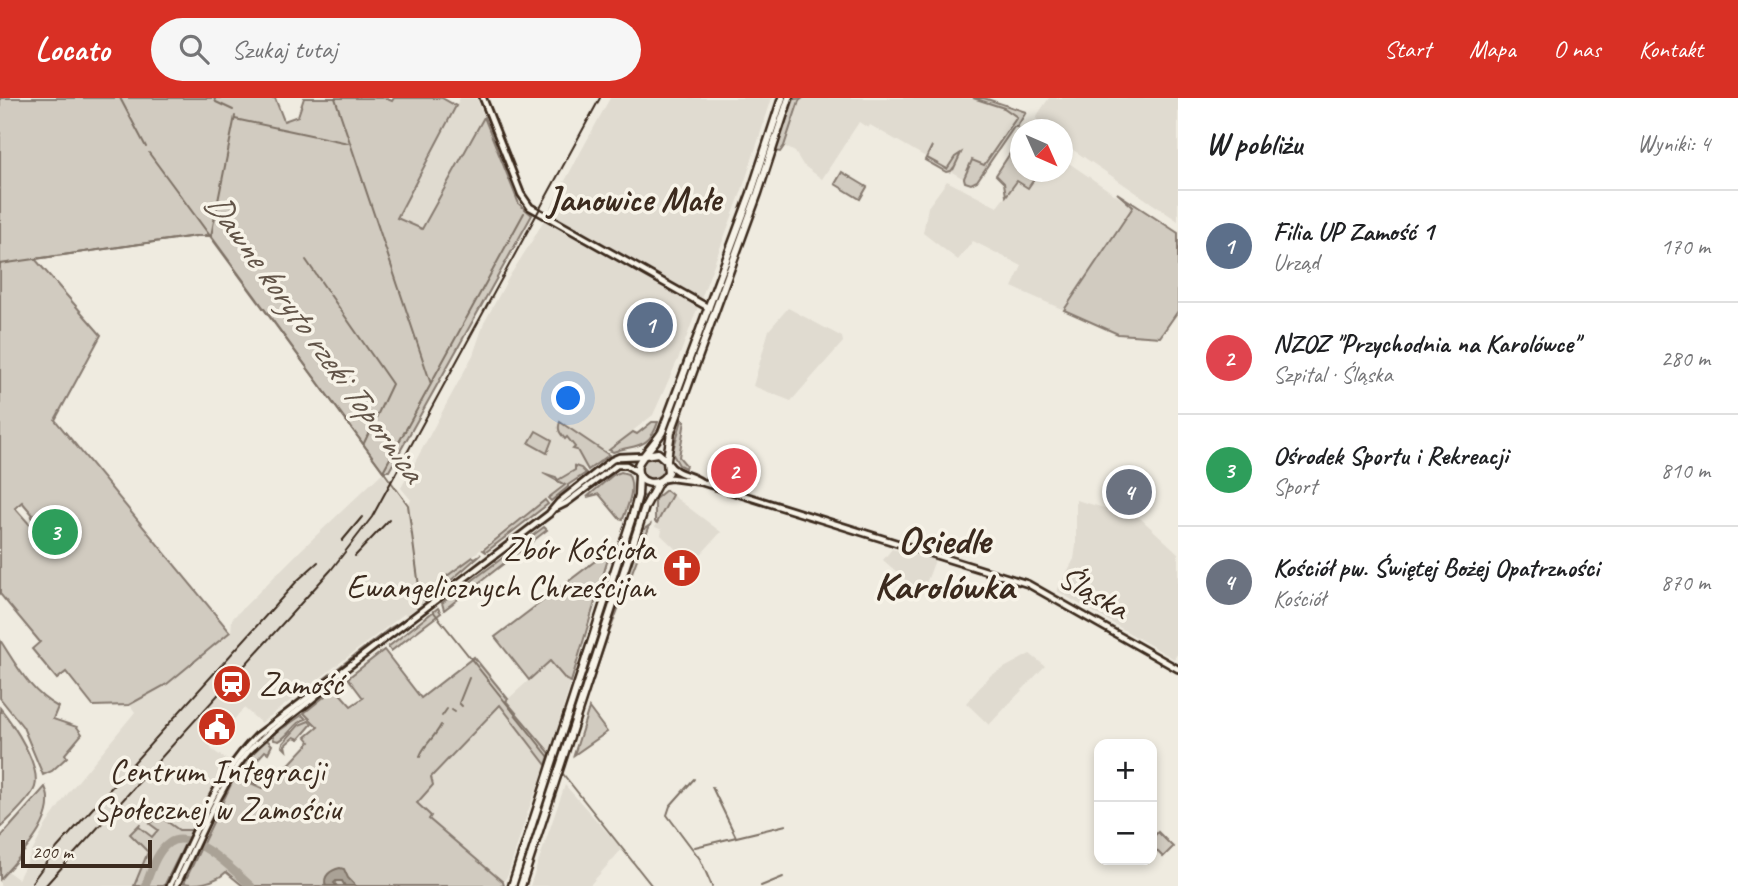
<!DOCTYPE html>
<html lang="pl">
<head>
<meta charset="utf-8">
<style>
  :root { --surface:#fff; --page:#f6f6f6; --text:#202124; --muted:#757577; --line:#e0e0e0; --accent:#d93025 }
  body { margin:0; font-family:Caveat,sans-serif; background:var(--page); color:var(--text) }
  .controls { position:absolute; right:21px; bottom:21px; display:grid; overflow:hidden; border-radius:14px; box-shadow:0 4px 10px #0003 }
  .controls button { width:63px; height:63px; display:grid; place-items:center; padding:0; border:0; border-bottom:2px solid var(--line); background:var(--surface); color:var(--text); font:35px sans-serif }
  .compass { position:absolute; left:1010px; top:21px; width:63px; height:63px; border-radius:50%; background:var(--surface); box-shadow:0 4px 10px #0003; rotate:135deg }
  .scale { position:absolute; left:21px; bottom:18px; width:131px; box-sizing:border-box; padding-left:7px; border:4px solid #3b2a1e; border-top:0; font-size:19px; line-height:24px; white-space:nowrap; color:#3b2a1e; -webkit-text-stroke:5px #f7f3e8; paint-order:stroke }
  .you { position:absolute; left:569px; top:301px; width:24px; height:24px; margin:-18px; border:5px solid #fff; border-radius:50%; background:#1a73e8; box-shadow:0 0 0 10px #1a73e833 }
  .badge { display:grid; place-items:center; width:46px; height:46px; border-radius:50%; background:var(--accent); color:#fff; font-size:23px; font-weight:700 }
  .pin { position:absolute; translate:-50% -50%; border:4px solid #fff; box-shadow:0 2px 7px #0006 }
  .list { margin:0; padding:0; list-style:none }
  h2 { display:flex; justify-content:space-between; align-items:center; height:91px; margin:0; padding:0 28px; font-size:30px }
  h2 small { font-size:23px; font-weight:400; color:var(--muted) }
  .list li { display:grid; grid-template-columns:46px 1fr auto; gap:21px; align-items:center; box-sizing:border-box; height:112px; padding:0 28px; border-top:2px solid var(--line) }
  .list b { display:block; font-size:26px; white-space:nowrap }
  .list p { margin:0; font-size:23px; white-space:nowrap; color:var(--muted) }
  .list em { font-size:23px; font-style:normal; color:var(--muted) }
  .icon { flex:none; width:38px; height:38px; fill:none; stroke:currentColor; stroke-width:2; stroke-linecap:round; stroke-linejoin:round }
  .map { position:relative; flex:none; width:1178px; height:788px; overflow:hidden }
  header { display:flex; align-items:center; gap:42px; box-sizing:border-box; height:98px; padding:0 35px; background:var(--accent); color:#fff }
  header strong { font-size:33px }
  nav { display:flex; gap:38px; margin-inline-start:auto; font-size:24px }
  .search { width:490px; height:63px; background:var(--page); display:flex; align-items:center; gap:18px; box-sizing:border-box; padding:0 24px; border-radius:38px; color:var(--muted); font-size:26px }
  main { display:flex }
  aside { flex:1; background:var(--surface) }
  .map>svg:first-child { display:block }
</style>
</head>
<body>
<header>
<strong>Locato</strong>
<div class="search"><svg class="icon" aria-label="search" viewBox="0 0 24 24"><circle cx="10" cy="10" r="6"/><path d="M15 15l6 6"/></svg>Szukaj tutaj</div>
<nav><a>Start</a><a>Mapa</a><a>O nas</a><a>Kontakt</a></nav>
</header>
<main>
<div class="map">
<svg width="1178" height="788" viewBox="0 0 1178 788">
  <rect width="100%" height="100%" fill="#efebe0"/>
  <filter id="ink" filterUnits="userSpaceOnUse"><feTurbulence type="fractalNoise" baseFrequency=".0143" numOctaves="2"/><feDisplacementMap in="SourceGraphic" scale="14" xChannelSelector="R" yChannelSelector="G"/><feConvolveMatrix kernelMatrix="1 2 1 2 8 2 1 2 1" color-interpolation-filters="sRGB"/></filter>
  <g filter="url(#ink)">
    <g fill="#e0dbd0">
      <path d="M460 0H477L484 19 422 131 397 119Z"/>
      <path d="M610 0H772L742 92 679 259 653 317 439 484 433 490 434 493 429 500 422 506 406 517 404 516 261 625 244 610 214 644 211 651 227 662 191 732H179L151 747 134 788H0V781L7 773 18 781 46 727 69 694 135 614 130 607 167 586 231 535 232 521 303 450 382 375 407 408 411 402 401 390 473 257 484 225 509 179 535 138Z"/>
      <path d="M800 0H984L1023 13 976 82 971 85 870 27 868 30 859 24 822 81 803 67 795 54 784 48Z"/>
      <path d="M1049 0H1178V123L1063 45 1062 32 1042 31 1038 29 1036 19Z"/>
      <path d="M1063 61 1133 109 1064 212 1012 189 1022 168 973 143 958 162 923 135 928 109 947 83 997 109 1017 83 1028 90 1039 74H1062Z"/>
      <path d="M788 210 842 239 843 244 791 303 753 288 769 232Z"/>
      <path d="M672 397 721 434 695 463 691 458 684 459 661 437 662 432 655 429Z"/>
      <path d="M1076 402 1140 420 1178 455V555L1174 561 1057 493 1074 461 1076 447Z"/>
      <path d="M892 451 935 462 922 496 883 462Z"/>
      <path d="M1030 556 1045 568 989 627 966 605 991 577Z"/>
      <path d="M550 563 566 581 571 584 550 655 506 603Z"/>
      <path d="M500 607 546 667 527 716 508 777 503 784 429 721 431 718 417 705 433 687 431 679Z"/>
      <path d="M565 687 622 751 589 788H530Z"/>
    </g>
    <g fill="#d1cbc0" stroke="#867a6f" stroke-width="2" fill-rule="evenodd">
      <path d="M0 0H275L284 23 298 18 304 0H385L392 3 394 0H442L456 8 397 120 422 131 484 19 519 106 532 117 389 373H383L211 138H196L35 161 101 237 55 322 230 534 167 586 129 607 93 608 66 574 57 581 32 551 40 544 0 496ZM22 404 33 417 31 419 34 424 30 427 15 410Z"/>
      <path d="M803 0 799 3 784 48 780 54 775 53 794 1Z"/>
      <path d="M973 0H984L1026 14 1017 29H1014L977 83 971 86 965 84 964 80 972 62 984 67 1017 19 1004 10Z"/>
      <path d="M1020 40V74H1039L1028 90 1017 83 1006 98 1004 85 996 77Z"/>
      <path d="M932 48 927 60 947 71 955 59 961 55 953 72 954 69 951 73 946 74 925 62Z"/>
      <path d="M842 74 867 89 860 101 835 86Z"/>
      <path d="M1117 95 1178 135V213L1160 239 1118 236 1064 212 1133 109Z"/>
      <path d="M682 322 685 323 679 359 686 367 685 370 679 367 672 355Z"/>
      <path d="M560 324 609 357 588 372 577 352 573 351 575 349 567 339 565 341C560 335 557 332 560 324Z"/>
      <path d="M652 324H658C649 352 635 346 613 354L609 352 633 334 637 336Z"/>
      <path d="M536 333 552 342 547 355 529 345Z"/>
      <circle cx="653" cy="370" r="12"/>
      <path d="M575 368 581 370 586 375 568 387V389L551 403 548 400 565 387 543 375 556 379 558 382 575 372Z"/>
      <path d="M621 374 628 376C636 390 628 407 623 421L619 420 599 396 587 399 613 377Z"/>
      <path d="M666 392 672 397 657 425 655 424V401Z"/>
      <path d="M641 397 646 399 601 534 598 533Z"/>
      <path d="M545 402 548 406 486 454 483 452Z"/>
      <path d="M650 427 609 535 606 536 643 432Z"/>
      <path d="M544 429 547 432 444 512 442 505Z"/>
      <path d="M611 451 571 584 566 582 550 563 529 582 495 539Z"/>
      <path d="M481 456 440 492 436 490 439 484 473 459 475 460Z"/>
      <path d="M438 510 441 515 391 553 388 549Z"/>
      <path d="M401 524 327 582 299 600 390 530Z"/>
      <path d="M605 540 607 541 564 666Z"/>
      <path d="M0 542C17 568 30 594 58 609L53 621 77 629 82 636 65 656 67 659 52 673 43 677 23 629 0 600Z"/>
      <path d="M384 552 421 600 474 559 508 601 506 603 550 655 546 667 500 607 431 679 433 687 417 705 431 718 429 721 503 784 504 788H243L226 774C216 784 196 788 184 785L235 678 262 690H267L310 644 306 639 318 629 304 615 335 590 351 608 363 600 348 580Z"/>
      <path d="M0 610C13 626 41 667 35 689 32 700 9 721 0 730Z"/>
      <path d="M589 610 607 634 574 657Z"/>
      <path d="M302 617 306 621C294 624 290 637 279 643L274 642 273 637Z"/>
      <path d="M309 623 312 626 299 641 294 639 285 647 286 652 282 648 283 645 299 627Z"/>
      <path d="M267 642 272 647 268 655 265 653 245 675 258 687 237 676 251 657Z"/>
      <path d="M45 689C60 720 19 759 0 781V740Z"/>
      <path d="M167 715 165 722 179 732H192L164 788H134L148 754 130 736 140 726 139 729 152 739 158 732 150 726 157 720 162 721Z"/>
      <path d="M1158 734 1173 749 1163 759 1152 748V740Z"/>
    </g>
    <path fill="#aaa296" stroke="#7e7266" stroke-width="2" d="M340 770 344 771 348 780 356 788H345L342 783H336L334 785 337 788H326C322 778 331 772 340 770Z"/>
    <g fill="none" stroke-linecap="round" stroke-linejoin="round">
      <g stroke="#7e7266" stroke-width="2">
        <path d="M120 0 146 49"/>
        <path d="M214 0 216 4 233 12"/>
        <path d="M335 0 431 286 383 373"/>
        <path d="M235 21 348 45"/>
        <path d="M149 55 408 407 420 496 425 503"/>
        <path d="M205 137 211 138 235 18"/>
        <path d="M306 162 392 286 364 345"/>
        <path d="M0 166 196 138"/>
        <path d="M431 285 524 115"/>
        <path d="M433 513 549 659"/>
        <path d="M462 608 459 605 469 580"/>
        <path d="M452 612 455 614"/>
        <path d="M442 618 447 611"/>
        <path d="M420 659C421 650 436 638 441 627"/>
        <path d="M563 676 652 788"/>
        <path d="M694 681 670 708 667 717 700 761 712 788"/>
        <path d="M712 689 736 739"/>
        <path d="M695 749 786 727"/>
        <path d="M761 788 783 779"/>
      </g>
      <path stroke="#aaa296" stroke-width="8" d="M145 788C151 774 156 754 169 745 192 729 235 774 251 788"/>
      <defs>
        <g id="tertiary">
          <path d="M483 0 521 96 530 109 709 210"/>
          <path d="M668 365C676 377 690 376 701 384L1028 486 1178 571"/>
          <path d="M664 381 671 380 700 384"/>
          <path d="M556 410 566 405 617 367H626L638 374"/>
          <path d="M170 788C195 737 216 678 257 638L549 416 559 404 612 362 619 359 642 358"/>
          <path d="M176 788C196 748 220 686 248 654 272 628 303 612 328 587"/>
        </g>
        <g id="primary">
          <path d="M645 357 658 355 667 363 668 374C659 392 634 386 638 367 639 361 657 343 662 334L751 95 782 0"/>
          <path d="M667 361 671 334 758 95 789 0"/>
          <path d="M512 788 633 416 638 398 639 377"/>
          <path d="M521 788 645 409 658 385"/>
        </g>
      </defs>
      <use href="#tertiary" stroke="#3b2a1e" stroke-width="10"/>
      <use href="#primary" stroke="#3b2a1e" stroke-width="11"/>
      <use href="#tertiary" stroke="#f7f3e8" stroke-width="4.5"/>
      <use href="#primary" stroke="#f7f3e8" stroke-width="6"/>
      <g stroke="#3b2a1e" stroke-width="2">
        <path d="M342 443 362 419"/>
        <path d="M355 458 389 422"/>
        <path d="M32 784 57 750 298 482 318 464"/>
        <path d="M45 788 331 472 372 419 600 0"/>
      </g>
    </g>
  </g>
  <defs>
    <symbol id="church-disc" viewBox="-11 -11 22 22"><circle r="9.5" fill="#c8321e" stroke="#f7f3e8"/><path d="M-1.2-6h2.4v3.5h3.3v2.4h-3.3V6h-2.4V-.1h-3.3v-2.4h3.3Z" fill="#fff"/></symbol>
    <symbol id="station-disc" viewBox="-11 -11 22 22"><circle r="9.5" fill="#c8321e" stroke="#f7f3e8"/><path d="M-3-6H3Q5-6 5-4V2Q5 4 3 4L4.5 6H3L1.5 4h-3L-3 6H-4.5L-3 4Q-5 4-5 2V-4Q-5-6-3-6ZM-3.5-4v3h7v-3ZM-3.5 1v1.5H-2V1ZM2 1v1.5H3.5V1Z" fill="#fff"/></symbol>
    <symbol id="civic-disc" viewBox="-11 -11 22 22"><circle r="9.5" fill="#c8321e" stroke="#f7f3e8"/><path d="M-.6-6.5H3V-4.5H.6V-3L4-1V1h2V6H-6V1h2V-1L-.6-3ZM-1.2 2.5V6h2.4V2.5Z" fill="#fff"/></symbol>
  </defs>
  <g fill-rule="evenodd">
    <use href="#church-disc" x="660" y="448" width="44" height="44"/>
    <use href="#station-disc" x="210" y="564" width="44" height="44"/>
    <use href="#civic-disc" x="195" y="607" width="44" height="44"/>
  </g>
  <g text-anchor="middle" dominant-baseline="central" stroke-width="7" stroke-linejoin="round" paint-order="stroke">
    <g font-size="33" fill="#3b2a1e" stroke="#f7f3e8" text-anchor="end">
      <text x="655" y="451">Zbór Kościoła<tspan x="655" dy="38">Ewangelicznych Chrześcijan</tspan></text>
      <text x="259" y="586" text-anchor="start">Zamość</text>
      <text x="217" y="673" text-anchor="middle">Centrum Integracji<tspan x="217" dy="38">Społecznej w Zamościu</tspan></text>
    </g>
    <g font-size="33" fill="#3b2a1e" stroke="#f7f3e8">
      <text transform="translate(1094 494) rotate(30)">Śląska</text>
    </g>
    <g font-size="35" font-weight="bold" fill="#3b2a1e" stroke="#f7f3e8">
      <text x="634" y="101">Janowice Małe</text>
    </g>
    <g font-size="35" font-style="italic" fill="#625448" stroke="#f7f3e8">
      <text transform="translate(315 239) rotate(54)">Dawne koryto rzeki Topornica</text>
    </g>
    <g font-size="40" font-weight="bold" fill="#3b2a1e" stroke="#f7f3e8">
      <text x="944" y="442">Osiedle<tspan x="944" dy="46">Karolówka</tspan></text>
    </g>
  </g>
</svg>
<div class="controls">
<button>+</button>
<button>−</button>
</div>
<svg class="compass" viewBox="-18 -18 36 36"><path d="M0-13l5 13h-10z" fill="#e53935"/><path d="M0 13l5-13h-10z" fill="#757577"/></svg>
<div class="scale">200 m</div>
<div class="you"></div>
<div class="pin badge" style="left:650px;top:227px;background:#5c6f8a">1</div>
<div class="pin badge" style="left:734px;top:373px;background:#e0444e">2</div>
<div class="pin badge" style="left:55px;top:434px;background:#2e9e5b">3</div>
<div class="pin badge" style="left:1129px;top:394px;background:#6b7280">4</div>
</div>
<aside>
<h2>W pobliżu<small>Wyniki: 4</small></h2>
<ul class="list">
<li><span class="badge" style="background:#5c6f8a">1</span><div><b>Filia UP Zamość 1</b><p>Urząd</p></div><em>170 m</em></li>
<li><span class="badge" style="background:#e0444e">2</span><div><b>NZOZ &quot;Przychodnia na Karolówce&quot;</b><p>Szpital · Śląska</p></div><em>280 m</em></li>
<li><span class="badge" style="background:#2e9e5b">3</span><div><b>Ośrodek Sportu i Rekreacji</b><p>Sport</p></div><em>810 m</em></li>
<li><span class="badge" style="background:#6b7280">4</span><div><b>Kościół pw. Świętej Bożej Opatrzności</b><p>Kościół</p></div><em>870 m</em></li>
</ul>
</aside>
</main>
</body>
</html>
